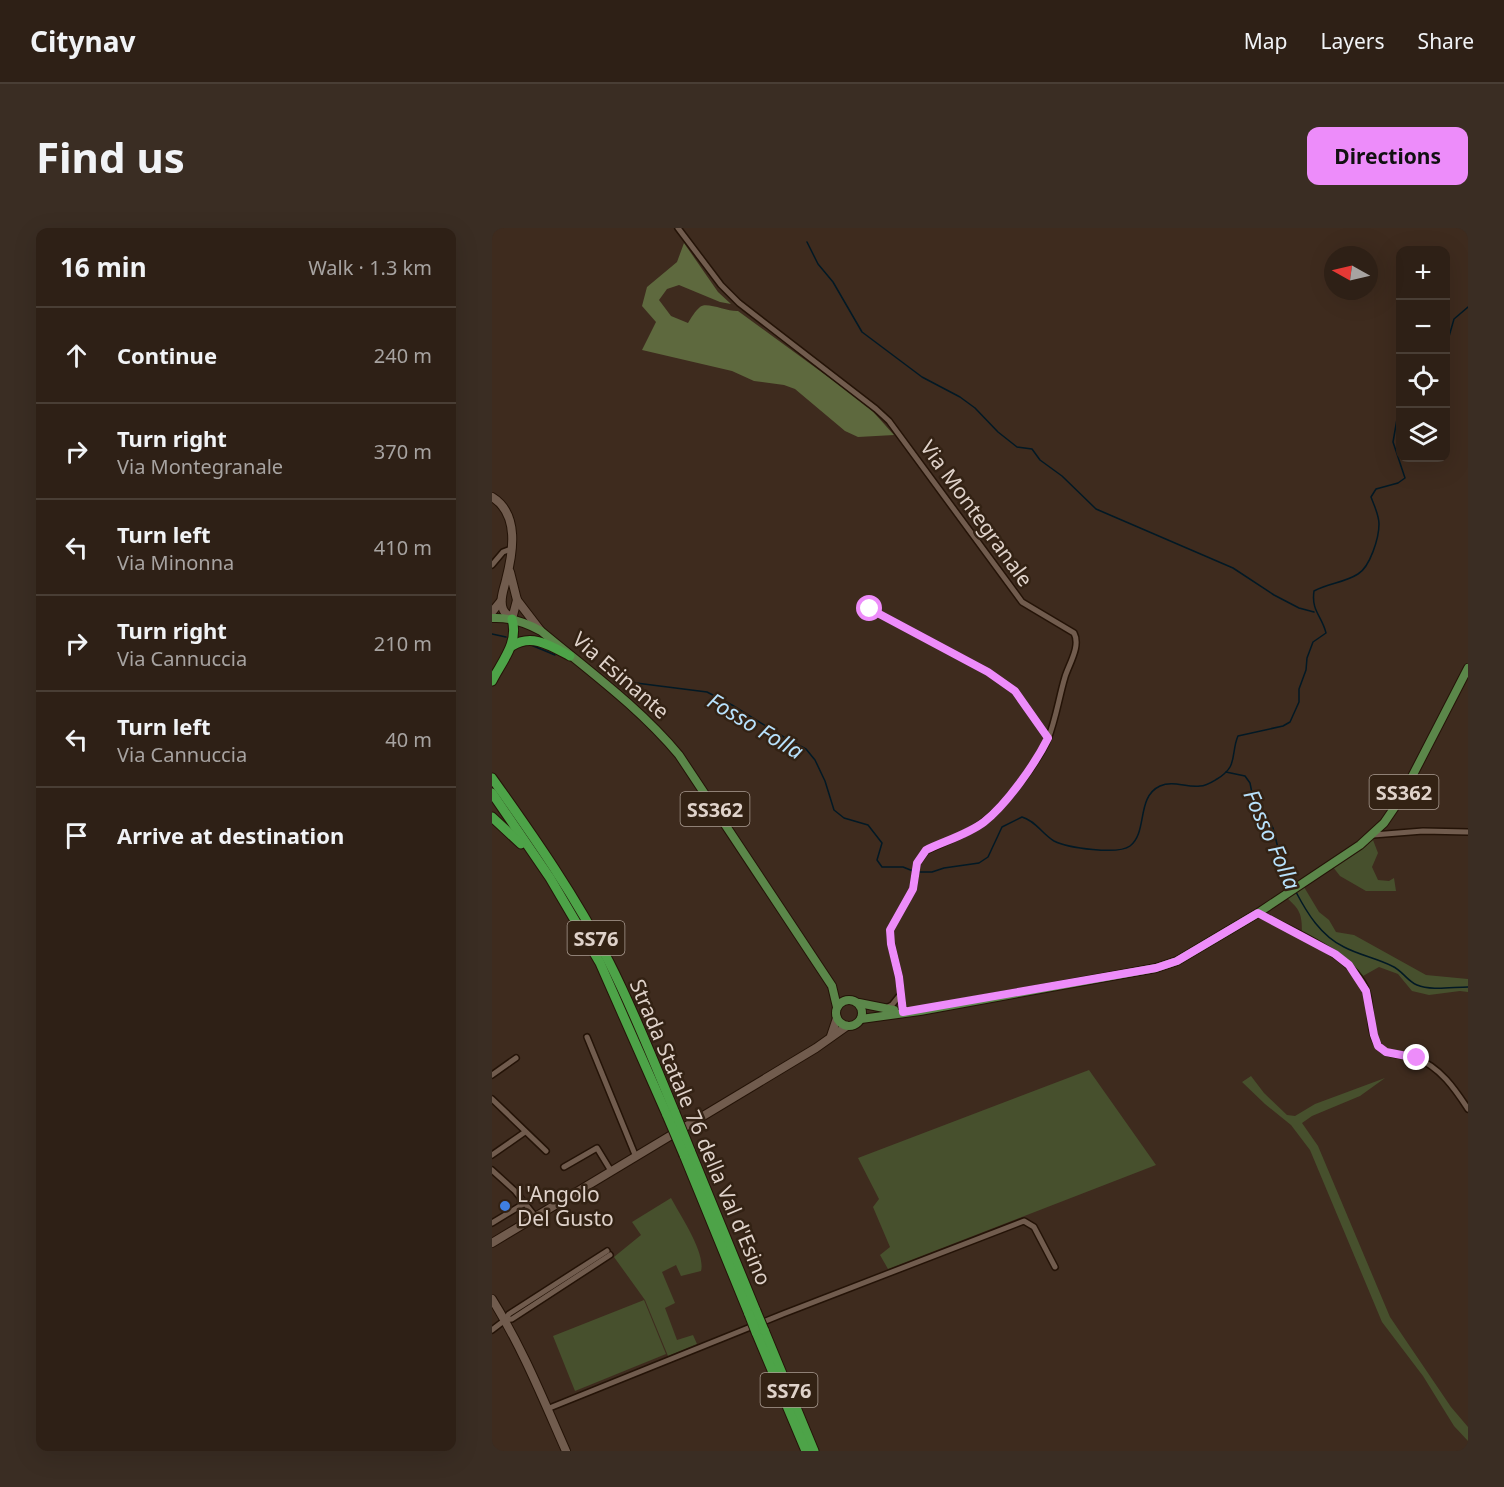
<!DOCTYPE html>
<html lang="en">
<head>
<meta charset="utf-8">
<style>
  :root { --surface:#2e2016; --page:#3a2d23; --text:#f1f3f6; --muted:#a7a3a1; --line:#493e35; --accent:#ed8cfa }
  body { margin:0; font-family:"Noto Sans",sans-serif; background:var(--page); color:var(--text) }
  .controls { position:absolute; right:18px; top:18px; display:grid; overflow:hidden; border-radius:12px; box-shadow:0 6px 24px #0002 }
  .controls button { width:54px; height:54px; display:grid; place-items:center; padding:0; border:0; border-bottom:2px solid var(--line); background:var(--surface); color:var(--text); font:30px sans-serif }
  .compass { position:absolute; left:832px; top:18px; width:54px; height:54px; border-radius:50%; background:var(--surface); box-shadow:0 6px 24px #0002; rotate:278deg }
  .stop { position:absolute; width:18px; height:18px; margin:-14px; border:4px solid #ed8cfa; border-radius:50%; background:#fff }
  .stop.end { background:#ed8cfa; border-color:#fff; box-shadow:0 2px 6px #0008 }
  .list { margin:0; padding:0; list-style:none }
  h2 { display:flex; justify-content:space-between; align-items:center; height:78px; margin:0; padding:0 24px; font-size:26px }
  h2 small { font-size:20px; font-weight:400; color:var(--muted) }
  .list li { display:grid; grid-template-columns:39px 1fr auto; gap:18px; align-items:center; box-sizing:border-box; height:96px; padding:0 24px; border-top:2px solid var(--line) }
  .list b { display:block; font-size:22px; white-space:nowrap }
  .list p { margin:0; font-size:20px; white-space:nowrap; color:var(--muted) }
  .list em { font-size:20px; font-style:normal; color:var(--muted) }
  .icon { flex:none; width:33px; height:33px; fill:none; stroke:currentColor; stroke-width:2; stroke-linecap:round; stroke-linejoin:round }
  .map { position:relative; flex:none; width:976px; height:1223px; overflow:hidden; border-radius:12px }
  header { display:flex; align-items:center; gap:36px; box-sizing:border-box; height:84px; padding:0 30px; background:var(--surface); border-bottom:2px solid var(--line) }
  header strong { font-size:28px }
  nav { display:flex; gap:33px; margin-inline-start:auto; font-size:21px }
  .intro { display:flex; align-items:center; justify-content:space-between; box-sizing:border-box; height:144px; padding:0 36px }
  h1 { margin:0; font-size:42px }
  .button { padding:15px 27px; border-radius:12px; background:var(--accent); color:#111; font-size:21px; font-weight:700 }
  main { display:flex; gap:36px; padding:0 36px }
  aside { flex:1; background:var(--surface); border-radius:12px; box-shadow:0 6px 24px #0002 }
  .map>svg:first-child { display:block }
</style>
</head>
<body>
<header>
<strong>Citynav</strong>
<nav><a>Map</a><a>Layers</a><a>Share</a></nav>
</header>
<div class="intro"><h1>Find us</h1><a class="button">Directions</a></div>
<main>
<aside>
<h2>16 min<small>Walk · 1.3 km</small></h2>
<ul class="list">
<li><svg class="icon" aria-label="ahead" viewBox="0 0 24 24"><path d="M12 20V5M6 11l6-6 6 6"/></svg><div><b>Continue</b></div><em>240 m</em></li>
<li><svg class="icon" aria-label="right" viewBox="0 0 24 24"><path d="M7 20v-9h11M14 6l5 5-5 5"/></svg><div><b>Turn right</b><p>Via Montegranale</p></div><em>370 m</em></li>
<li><svg class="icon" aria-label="left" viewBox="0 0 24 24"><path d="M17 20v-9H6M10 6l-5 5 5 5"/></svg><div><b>Turn left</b><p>Via Minonna</p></div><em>410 m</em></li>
<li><svg class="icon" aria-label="right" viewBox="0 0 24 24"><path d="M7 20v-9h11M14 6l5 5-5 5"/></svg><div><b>Turn right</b><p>Via Cannuccia</p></div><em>210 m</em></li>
<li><svg class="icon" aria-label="left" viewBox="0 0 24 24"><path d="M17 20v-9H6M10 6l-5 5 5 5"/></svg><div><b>Turn left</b><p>Via Cannuccia</p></div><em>40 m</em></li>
<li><svg class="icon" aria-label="arrive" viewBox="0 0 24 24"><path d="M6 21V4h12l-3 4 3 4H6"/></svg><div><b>Arrive at destination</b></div></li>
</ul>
</aside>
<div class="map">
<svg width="976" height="1223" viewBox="0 0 976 1223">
  <rect width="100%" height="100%" fill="#3e2b1e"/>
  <g fill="#47502d">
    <path d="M881 612 886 625 880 639 886 652 897 653 902 650 904 663H874L848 648 841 639Z"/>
    <path d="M812 659 827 684 837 692 844 704 862 707 934 747 976 751V764L968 763 937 767 920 763 906 746 887 739 871 748 846 724 810 705C810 685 808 682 794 669Z"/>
    <path d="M597 842 664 937 396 1041 388 1027 398 1019 381 979 387 971 366 930Z"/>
    <path d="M759 848 772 865 795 887 803 888 823 876 893 850 868 868 820 888 810 895 826 918 898 1089 959 1179 976 1199V1213L962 1198 931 1148 890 1094 818 922 799 897 773 876 750 854Z"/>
    <path d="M179 970C188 987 214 1025 209 1043L189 1048 184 1037 170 1044 183 1075 173 1080 185 1112 201 1107 205 1116 176 1128 153 1072 122 1029 149 1007 140 994Z"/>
    <path d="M152 1072 174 1126 83 1163 61 1108Z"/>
  </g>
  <path fill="#5e693e" d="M192 15 226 64 239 76 228 74 187 57 175 61 167 72 179 88 196 95C199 90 203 83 208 79 214 73 236 84 246 83L376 178 402 207 366 209 353 203 303 161 292 157 262 153 240 143 150 122 164 94 150 78 155 59 185 34Z"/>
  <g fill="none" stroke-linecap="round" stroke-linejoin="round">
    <g stroke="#021925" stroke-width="1.5">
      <path d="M315 14 326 36 341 54 370 104 430 149 468 169 483 180 506 204 525 219 540 221 548 232 570 248 604 281 741 340 782 367 807 380 822 384"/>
      <path d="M954 119 962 91 976 79"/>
      <path d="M0 406 14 409"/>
      <path d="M39 417 63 427"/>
      <path d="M118 447 144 455 215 464 240 477 295 511 314 521 323 532 333 553 342 582 352 590 376 597 390 615 385 632 390 639H411L421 643"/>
      <path d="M734 544 753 548 758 555 760 565 781 600 790 636 801 657"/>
      <path d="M425 644H440L452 640 487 635 496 629 510 599 530 589C544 593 550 606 562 613 576 620 626 627 638 618 656 604 644 569 668 558 681 552 695 560 708 558 714 558 720 554 725 551 729 549 736 543 738 539 743 530 741 519 746 508L791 498 798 494 807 474V461L814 442 815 430 821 414 834 405C830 388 819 383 822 363 836 355 852 355 866 346 878 339 887 310 887 296 887 287 882 277 879 269L884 261 906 255 913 250 901 214 908 174"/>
      <path d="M804 664C815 685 829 708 852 719 867 727 884 730 900 738 911 743 915 753 925 757 939 763 961 759 976 759"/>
    </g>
    <defs>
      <g id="street">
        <path d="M186 0 229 57 247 75 384 181 397 193 530 374 582 405C589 418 577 436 573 449 567 469 564 491 556 511 546 534 512 579 491 594 475 607 452 614 434 623L425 635 421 661 398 702 399 715 407 749 411 784"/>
        <path d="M0 337 11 324 19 321"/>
        <path d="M378 381 496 444 523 463 556 510"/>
        <path d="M881 607 931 603 976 604"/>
        <path d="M766 685C798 702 863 727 875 764 880 780 876 803 886 817 894 829 912 826 924 830 948 839 963 861 976 881"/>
        <path d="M394 780 400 777 408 767"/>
        <path d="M95 809 144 929"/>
        <path d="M0 847 24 830"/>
        <path d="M0 871 54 923"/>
        <path d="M0 927 33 904"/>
        <path d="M72 939 105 920 119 943"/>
        <path d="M0 942 23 963 43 988"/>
        <path d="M0 995 33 975"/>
        <path d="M13 1092 20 1091 118 1027"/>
        <path d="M0 1102 13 1092 17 1086 115 1023"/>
        <path d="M55 1181 291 1086 532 993 542 999 563 1039"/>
      </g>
      <g id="secondary">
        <path d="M0 269C28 286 21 325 14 352 12 361 7 372 11 381 12 385 17 388 20 391L25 372"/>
        <path d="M18 344 25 372 48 402"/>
        <path d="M0 384 9 373"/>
        <path d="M339 808 345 790"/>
        <path d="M0 1015 324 820 355 798"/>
        <path d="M0 1071C30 1119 51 1171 74 1223"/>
      </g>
      <g id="primary">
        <path d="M0 390C18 389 33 394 49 403 97 443 147 479 187 527L340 758 345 779"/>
        <circle cx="357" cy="785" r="13"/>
        <path d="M367 775 402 782"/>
        <path d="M369 791 428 783 664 740 685 733 766 685 868 617 892 595 909 570 976 440"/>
      </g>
      <g id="highway">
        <path d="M20 418C40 405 59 418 78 428"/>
        <path d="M0 453C10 433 27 415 20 391"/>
        <path d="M0 550C42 609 84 669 117 734 142 783 162 834 183 885"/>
        <path d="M0 565 58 650 108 735 175 887"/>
        <path d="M0 589 29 616"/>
        <path d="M198 922 264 1083"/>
        <path d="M192 927 257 1086"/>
        <path d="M272 1102 322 1223"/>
        <path d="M264 1104 314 1223"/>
      </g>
    </defs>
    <use href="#street" stroke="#241307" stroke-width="8"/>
    <use href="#secondary" stroke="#241307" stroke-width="10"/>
    <use href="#primary" stroke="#241307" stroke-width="10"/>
    <use href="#highway" stroke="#241307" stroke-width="11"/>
    <use href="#street" stroke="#715c4e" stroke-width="5"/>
    <use href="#secondary" stroke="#715c4e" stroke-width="8"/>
    <use href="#primary" stroke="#5b874a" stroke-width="8"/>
    <use href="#highway" stroke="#4da348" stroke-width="9"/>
    <defs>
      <g id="highway-bridge">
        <path d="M183 885 198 922"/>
        <path d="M175 887 192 927"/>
        <path d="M264 1083 272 1102"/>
        <path d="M257 1086 264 1104"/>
      </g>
    </defs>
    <use href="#highway-bridge" stroke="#241307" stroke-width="11" stroke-linecap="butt"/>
    <use href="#highway-bridge" stroke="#4da348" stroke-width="9"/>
  </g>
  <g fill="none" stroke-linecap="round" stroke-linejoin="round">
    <path stroke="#ed8cfa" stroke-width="8" d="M378 381 496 444 523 463 556 510C543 536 515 576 492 594 475 607 452 613 434 622L425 635 421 661 398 702 399 716 407 749 411 784 664 740 685 733 766 685 843 726 857 737 874 763 882 807 886 818 894 824 925 830"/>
  </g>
  <circle fill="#3f7fe0" stroke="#332214" stroke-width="2" cx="13" cy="978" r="6"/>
  <g text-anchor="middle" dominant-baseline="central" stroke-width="5" stroke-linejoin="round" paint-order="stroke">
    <g fill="#332214" stroke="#ab9d93" stroke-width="1.5">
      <rect x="877.5" y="547" width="69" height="34" rx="4.5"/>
      <rect x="188.5" y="564" width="69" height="34" rx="4.5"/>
      <rect x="75.5" y="693" width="57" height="34" rx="4.5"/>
      <rect x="268.5" y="1145" width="57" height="34" rx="4.5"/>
    </g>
    <g font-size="20" font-weight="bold" fill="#dfd2ca">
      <text x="912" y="564">SS362</text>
      <text x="223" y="581">SS362</text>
      <text x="104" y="710">SS76</text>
      <text x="297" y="1162">SS76</text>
    </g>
    <g font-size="21" fill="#dfd2ca" stroke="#332214">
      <text transform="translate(485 285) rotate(54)">Via Montegranale</text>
      <text transform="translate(129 447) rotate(41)">Via Esinante</text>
      <text transform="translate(209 904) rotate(67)">Strada Statale 76 della Val d'Esino</text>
    </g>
    <g font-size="21" fill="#dfd2ca" stroke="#332214" text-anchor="start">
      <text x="25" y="966">L'Angolo<tspan x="25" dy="24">Del Gusto</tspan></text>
    </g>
    <g font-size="22" font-style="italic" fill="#b8e2fd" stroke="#332214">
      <text transform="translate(264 497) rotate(31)">Fosso Folla</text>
      <text transform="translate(781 611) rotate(66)">Fosso Folla</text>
    </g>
  </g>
</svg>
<div class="controls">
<button>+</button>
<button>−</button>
<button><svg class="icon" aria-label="locate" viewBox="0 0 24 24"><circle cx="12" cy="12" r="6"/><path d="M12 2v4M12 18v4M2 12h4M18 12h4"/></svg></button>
<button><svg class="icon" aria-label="layers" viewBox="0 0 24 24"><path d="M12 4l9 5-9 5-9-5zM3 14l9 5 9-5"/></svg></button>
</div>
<svg class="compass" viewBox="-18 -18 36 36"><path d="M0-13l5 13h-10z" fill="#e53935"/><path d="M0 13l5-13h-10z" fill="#a7a3a1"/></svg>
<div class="stop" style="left:378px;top:381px"></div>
<div class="stop end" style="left:925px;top:830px"></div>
</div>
</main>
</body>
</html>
